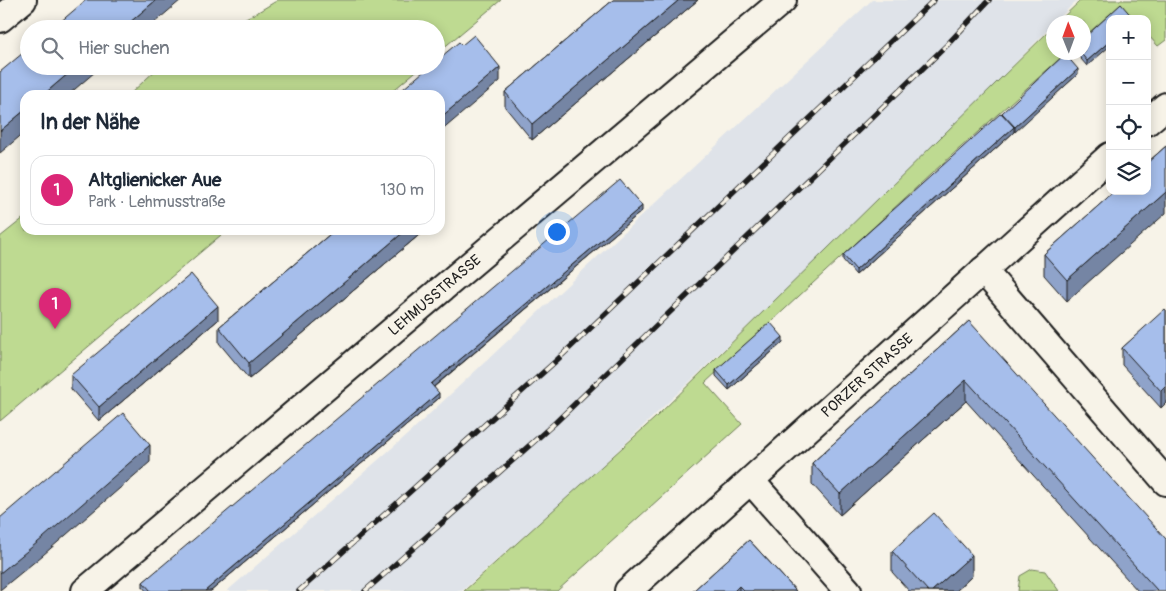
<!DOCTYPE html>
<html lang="de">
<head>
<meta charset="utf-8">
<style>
  :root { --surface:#fff; --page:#f2f2f3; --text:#1f2937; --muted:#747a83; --line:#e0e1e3; --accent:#db2777 }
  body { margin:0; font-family:Pangolin,sans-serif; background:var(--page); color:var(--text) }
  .controls { position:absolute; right:15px; top:15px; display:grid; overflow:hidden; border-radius:10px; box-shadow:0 2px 12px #0003 }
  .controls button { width:45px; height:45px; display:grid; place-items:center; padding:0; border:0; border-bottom:1px solid var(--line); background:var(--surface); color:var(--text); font:25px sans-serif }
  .compass { position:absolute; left:1046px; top:15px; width:45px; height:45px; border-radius:50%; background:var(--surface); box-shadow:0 2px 12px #0003; rotate:359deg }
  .you { position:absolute; left:556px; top:231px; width:18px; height:18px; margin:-12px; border:4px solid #fff; border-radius:50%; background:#1a73e8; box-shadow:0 0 0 8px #1a73e833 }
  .badge { display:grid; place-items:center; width:32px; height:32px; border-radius:50%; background:var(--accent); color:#fff; font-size:16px; font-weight:700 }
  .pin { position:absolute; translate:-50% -41px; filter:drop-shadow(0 1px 2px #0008) }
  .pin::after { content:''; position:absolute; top:26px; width:18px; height:15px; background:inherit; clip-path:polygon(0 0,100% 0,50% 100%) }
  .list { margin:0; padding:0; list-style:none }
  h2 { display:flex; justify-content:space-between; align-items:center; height:65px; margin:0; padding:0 20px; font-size:21px }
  h2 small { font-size:16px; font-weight:400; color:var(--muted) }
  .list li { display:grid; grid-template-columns:32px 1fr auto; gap:15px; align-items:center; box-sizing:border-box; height:70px; margin:0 10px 10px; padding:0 10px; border:1px solid var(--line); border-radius:15px }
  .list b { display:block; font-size:19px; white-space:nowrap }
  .list p { margin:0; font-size:16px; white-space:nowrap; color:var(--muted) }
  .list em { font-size:16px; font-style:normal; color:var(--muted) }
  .icon { flex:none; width:28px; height:28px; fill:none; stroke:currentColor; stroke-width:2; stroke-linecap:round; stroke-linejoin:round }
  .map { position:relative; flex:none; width:1166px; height:591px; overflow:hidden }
  .search { position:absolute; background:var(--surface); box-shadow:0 2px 12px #0003; left:20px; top:20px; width:425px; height:55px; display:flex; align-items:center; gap:12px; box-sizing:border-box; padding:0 18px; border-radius:28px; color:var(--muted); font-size:19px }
  .panel { position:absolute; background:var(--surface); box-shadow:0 2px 12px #0003; left:20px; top:90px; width:425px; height:145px; border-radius:15px }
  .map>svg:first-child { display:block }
</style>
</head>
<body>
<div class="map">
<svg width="1166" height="591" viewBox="0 0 1166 591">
  <rect width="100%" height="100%" fill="#f7f3e8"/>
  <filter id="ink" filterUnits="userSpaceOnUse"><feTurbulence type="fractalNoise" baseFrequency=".02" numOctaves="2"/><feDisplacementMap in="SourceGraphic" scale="10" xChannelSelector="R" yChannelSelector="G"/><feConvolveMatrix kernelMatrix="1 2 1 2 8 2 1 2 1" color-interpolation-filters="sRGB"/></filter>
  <g filter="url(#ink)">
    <path fill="#dfe3e9" d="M872 0H1077L902 179 588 479 462 591H227L407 435Z"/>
    <g fill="#beda91" stroke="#6d7b56">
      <path d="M278 0H501L436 54V29H223L258 12Z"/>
      <path d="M1081 0H1166V40L1158 46 1147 34V19H1133L1120 5 1084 37V22H1058Z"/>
      <path d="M1053 27 1054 52 1066 53 931 174 705 383 742 424 557 591H464L655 418Z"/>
      <path d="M160 66H422L388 95H129Z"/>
      <path d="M25 217V230H227L0 421V237Z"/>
      <path d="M1032 569 1045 571 1059 591H1018L1020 576Z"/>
    </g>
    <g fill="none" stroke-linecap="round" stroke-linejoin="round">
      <defs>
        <g id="minor">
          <path d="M0 19 23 0"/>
          <path d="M1147 122 1166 106"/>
          <path d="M983 270 1166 482"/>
          <path d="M751 481 848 591"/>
          <path id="s1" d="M85 591 783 0"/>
          <path id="s2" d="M628 591 1110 156"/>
        </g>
      </defs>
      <use href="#minor" stroke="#1c1c1c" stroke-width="30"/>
      <use href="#minor" stroke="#f7f3e8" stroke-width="26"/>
      <defs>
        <g id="rail">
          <path d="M299 591 557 360 934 0"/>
          <path d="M365 591 556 422 947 45 989 0"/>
        </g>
      </defs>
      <use href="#rail" stroke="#1c1c1c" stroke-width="5.5"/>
      <use href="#rail" stroke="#f7f3e8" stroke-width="4" stroke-dasharray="11" stroke-linecap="butt"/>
    </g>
    <g fill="#8fa3ca" stroke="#1c1c1c">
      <path d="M613 0H698L532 140 505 107V92Z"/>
      <path d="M1134 19 1087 66 1075 52H1084Z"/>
      <path d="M1078 74 856 275 843 260V255L1002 114Z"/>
      <path d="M1166 146 1067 301 1044 275V254Z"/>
      <path d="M642 211 434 387 439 398 211 591H146L143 587V582Z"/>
      <path d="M335 230H425L249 379 219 343V327Z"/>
      <path d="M1166 310V403L1161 408 1122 365V348Z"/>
      <path d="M218 320 99 421 71 389V375Z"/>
      <path d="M969 321 1166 591H1138L966 401 840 515 812 484V463Z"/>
      <path d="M783 342 729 390 716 376V370Z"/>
      <path d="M749 540 796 591H693Z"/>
      <path d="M892 551 972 576 956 591H909L892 572Z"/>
    </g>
    <g fill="#7485a4" stroke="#1c1c1c">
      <path d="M156 0H181L147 29H122Z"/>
      <path d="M679 0H698L532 140V124Z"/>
      <path d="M1110 41V46L1087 66V61Z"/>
      <path d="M77 66H102L68 95H43Z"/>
      <path d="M500 67V81L440 132V118Z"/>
      <path d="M1078 69V74L1015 132V127Z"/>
      <path d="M25 110V132L0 153V131Z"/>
      <path d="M1014 127V132L856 275V270Z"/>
      <path d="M1166 192V213L1067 301V280Z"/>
      <path d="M642 206V211L431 389V384Z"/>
      <path d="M406 230H425L249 379V363Z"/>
      <path d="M218 306V320L99 421V407Z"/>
      <path d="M783 337V342L729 390V385Z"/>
      <path d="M966 380V401L840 515V494Z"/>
      <path d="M1166 386V403L1161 408V391Z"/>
      <path d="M439 393V398L211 591H205Z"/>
      <path d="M150 445V462L43 555 0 590V573Z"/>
      <path d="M972 555V576L956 591H932Z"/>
      <path d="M739 586V591H734Z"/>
    </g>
    <g fill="#a6beeb" stroke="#1c1c1c">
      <path d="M86 0H156L122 29H52Z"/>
      <path d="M613 0H679L532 124 505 92Z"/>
      <path d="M1121 4 1134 19H1110V41L1087 61 1080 52H1084V38Z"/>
      <path d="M474 35 500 67 440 118V95H396L430 66H436V61L459 42 462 45Z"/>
      <path d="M29 48V66H77L43 95H25V110L0 131V72Z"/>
      <path d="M1065 54 1078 69 1015 127 1002 113Z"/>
      <path d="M1001 113 1014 127 856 270 843 255Z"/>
      <path d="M1166 146V192L1067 280 1044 254 1115 191H1147V163Z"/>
      <path d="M620 180 642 206 431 384 439 393 205 591H151L143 582Z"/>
      <path d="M335 230H406L249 363 219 327Z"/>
      <path d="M191 274 218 306 99 407 71 375Z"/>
      <path d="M1165 309 1166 310V386L1161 391 1122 348Z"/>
      <path d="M969 321 1166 539V591H1156L1157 590 966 380 840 494 812 463Z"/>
      <path d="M770 322 783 337 729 385 716 370Z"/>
      <path d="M123 413 150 445 43 538 0 573V518Z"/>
      <path d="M934 513 972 555 932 591H928L892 551Z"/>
      <path d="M749 540 796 591H744L739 586 734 591H693Z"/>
    </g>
  </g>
  <g text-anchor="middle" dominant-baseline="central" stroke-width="5" stroke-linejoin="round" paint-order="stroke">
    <g font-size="15" fill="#1c1c1c" stroke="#f7f3e8">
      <text stroke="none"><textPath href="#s1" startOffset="458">LEHMUSSTRASSE</textPath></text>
      <text stroke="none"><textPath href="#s2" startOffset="322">PORZER STRASSE</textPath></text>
    </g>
  </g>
</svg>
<div class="controls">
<button>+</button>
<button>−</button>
<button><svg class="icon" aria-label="locate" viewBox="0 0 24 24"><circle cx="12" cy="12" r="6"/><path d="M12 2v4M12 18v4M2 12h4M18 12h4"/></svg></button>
<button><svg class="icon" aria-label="layers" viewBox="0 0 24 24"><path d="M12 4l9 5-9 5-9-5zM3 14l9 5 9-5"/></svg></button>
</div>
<svg class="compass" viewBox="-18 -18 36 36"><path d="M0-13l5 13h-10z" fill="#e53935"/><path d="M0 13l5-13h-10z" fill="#747a83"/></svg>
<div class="you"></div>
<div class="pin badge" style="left:55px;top:329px">1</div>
<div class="search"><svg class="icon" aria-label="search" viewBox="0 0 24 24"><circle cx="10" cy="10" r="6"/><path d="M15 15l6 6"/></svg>Hier suchen</div>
<section class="panel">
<h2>In der Nähe<small></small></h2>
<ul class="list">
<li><span class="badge">1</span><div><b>Altglienicker Aue</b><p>Park · Lehmusstraße</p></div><em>130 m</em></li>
</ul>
</section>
</div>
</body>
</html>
